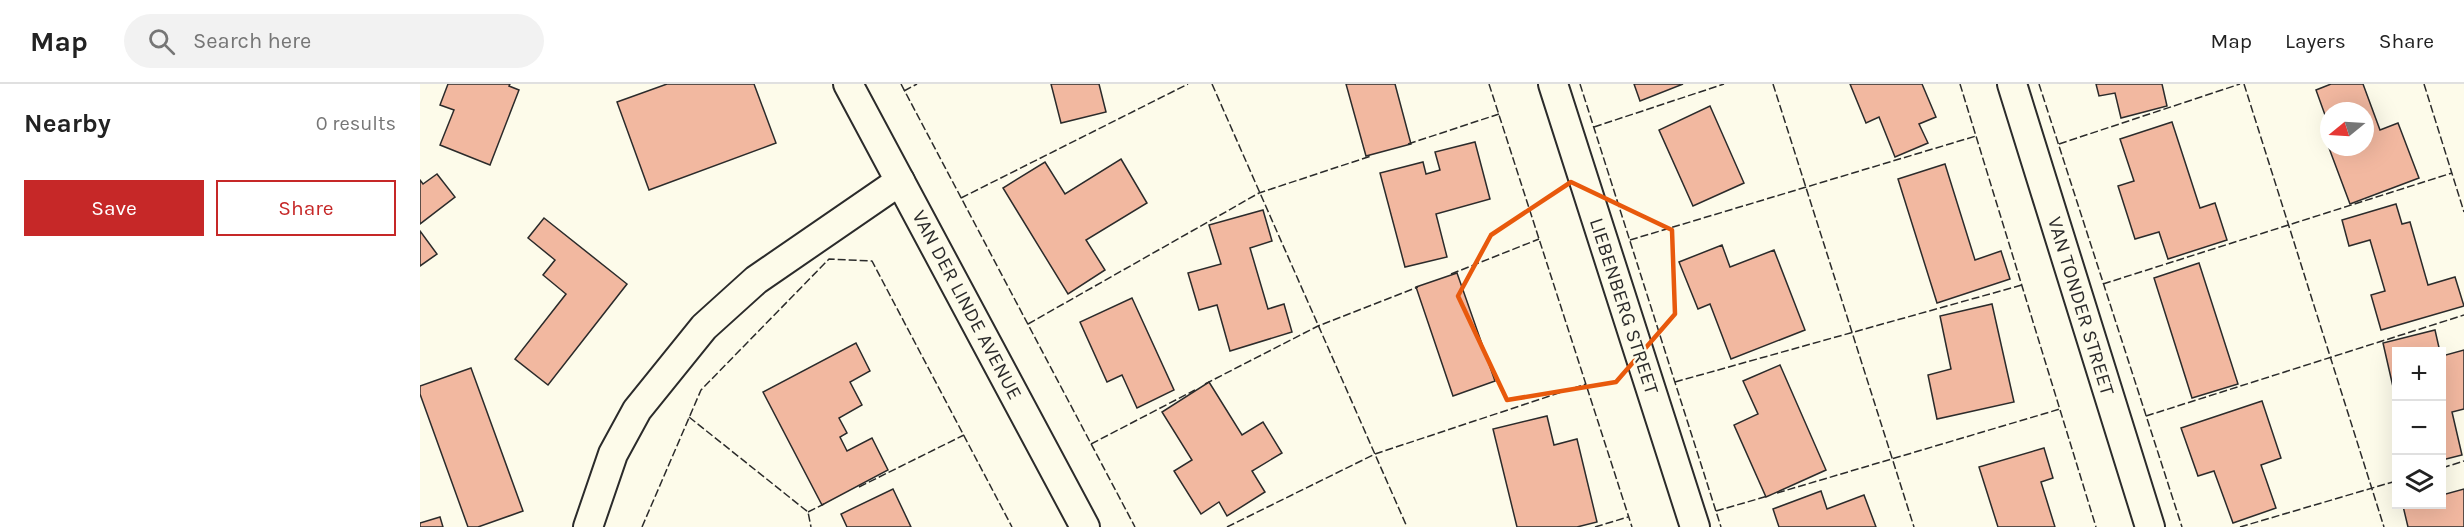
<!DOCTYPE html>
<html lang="en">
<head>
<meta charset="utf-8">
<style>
  :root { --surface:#fff; --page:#f2f2f2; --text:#222; --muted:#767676; --line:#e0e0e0; --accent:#c62828 }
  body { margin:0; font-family:Karla,sans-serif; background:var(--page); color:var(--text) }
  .controls { position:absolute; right:18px; bottom:18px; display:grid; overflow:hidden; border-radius:0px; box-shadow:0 6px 24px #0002 }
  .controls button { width:54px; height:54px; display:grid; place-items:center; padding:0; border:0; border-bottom:2px solid var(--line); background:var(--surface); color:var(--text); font:30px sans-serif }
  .compass { position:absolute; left:1900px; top:18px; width:54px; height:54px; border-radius:50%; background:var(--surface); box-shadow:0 6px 24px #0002; rotate:252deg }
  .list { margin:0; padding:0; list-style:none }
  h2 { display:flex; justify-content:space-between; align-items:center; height:78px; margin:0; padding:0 24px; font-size:26px }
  h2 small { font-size:20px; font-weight:400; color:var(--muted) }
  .actions { display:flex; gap:12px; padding:18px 24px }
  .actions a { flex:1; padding:14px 0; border:2px solid var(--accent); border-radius:0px; text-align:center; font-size:21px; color:var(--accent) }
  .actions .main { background:var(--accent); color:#fff }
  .icon { flex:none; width:33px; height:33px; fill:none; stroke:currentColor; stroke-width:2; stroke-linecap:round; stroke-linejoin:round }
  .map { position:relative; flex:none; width:2044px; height:443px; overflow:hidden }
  header { display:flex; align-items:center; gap:36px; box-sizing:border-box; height:84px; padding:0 30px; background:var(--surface); border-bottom:2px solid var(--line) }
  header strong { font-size:28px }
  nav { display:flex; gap:33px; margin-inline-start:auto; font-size:21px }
  .search { width:420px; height:54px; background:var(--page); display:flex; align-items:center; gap:15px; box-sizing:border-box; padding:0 21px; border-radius:33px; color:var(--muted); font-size:22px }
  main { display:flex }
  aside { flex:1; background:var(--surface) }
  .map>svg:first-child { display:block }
</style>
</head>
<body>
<header>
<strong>Map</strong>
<div class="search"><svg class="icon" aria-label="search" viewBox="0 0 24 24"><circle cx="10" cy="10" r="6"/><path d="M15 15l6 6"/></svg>Search here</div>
<nav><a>Map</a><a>Layers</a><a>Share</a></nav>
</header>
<main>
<aside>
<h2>Nearby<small>0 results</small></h2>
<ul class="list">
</ul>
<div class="actions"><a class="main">Save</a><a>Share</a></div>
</aside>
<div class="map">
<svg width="2044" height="443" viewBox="0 0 2044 443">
  <rect width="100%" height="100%" fill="#fdfbea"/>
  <g fill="#f2b8a0" stroke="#2b2b2b" stroke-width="1.5">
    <path d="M28 0H90L89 2 99 6 70 81 20 61 34 26 20 21Z"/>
    <path d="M247 0H334L356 59 229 106 197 18Z"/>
    <path d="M631 0H679L686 28 641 39Z"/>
    <path d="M926 0H975L991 60 946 72Z"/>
    <path d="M1214 0H1263L1220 17Z"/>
    <path d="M1430 0H1502L1516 33 1499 40 1508 59 1475 73 1459 33 1446 39Z"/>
    <path d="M1676 0H1742L1747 22 1701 34 1695 9 1679 12Z"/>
    <path d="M1911 0H1943L1960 46 1978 39 1999 94 1930 120 1903 48 1909 46V63H1945V27H1909V42L1896 6Z"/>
    <path d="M1290 22 1324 99 1273 122 1239 46Z"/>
    <path d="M1752 38 1780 124 1795 119 1807 156 1748 175 1739 148 1715 155 1698 102 1714 97 1700 55Z"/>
    <path d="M1055 58 1070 115 1016 130 1027 173 985 183 960 89 1003 78 1006 90 1020 86 1015 68Z"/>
    <path d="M701 75 727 119 666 156 685 186 648 210 583 104 625 78 645 110Z"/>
    <path d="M1525 80 1555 176 1581 167 1590 195 1517 219 1478 95Z"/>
    <path d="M17 90 35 113 0 140V96L3 100Z"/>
    <path d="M1976 120 1982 140 1990 138 2008 201 2035 193 2044 222 1961 246 1951 211 1965 207 1950 156 1929 162 1922 136Z"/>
    <path d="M843 126 852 157 830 164 848 225 864 220 872 248 810 267 797 221 779 226 768 189 801 180 789 141Z"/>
    <path d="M124 134 207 200 128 301 95 275 146 210 123 191 135 176 108 154Z"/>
    <path d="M0 147 17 170 0 182Z"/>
    <path d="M1302 161 1310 183 1354 166 1385 246 1311 275 1290 220 1278 225 1259 178Z"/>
    <path d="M1779 179 1818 300 1772 314 1734 194Z"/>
    <path d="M1037 189 1075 297 1033 312 996 203Z"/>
    <path d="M712 214 754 306 717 324 702 291 687 298 660 238Z"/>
    <path d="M1572 220 1594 318 1517 335 1508 291 1531 285 1520 232Z"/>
    <path d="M2015 246 2020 268H1976V316L1963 259Z"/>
    <path d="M436 259 450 287 430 298 442 321 419 334 427 349 420 353 427 367 452 354 468 386 402 421 343 308Z"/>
    <path d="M2044 266V325L2032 328 2042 371 2022 376V272Z"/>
    <path d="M1360 281 1406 386 1346 413 1314 341 1338 330 1323 297Z"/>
    <path d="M51 284 103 427 58 443H48L0 310V302Z"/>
    <path d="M789 298 822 351 843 338 862 369 832 387 845 408 807 432 799 418 781 430 754 387 772 376 742 328Z"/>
    <path d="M1842 317 1861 374 1841 381 1856 424 1813 439 1794 387 1778 392 1761 344Z"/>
    <path d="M1127 332 1134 361 1157 355 1177 438 1157 443H1097L1073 345Z"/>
    <path d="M1624 364 1633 394 1621 398 1635 443H1578L1559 383Z"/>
    <path d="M473 405 491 443H427L421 430Z"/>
    <path d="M2044 405V443H1988L1983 422 2022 420V411Z"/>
    <path d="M1401 407 1407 425 1444 411 1456 443H1359L1353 425Z"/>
    <path d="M20 433 23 443H0V439Z"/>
  </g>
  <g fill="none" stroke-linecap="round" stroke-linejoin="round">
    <defs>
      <g id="street">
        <path d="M428 0 665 443"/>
        <path d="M1133 0 1275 443"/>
        <path d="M1592 0 1730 443"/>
        <path d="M168 443 193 370 217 326 284 243 336 196 480 97"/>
      </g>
    </defs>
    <use href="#street" stroke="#2b2b2b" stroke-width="32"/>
    <use href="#street" stroke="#fdfbea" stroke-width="28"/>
    <g stroke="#2b2b2b" stroke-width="1.5" stroke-dasharray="8 3" stroke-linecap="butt">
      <path d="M481 0 715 443"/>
      <path d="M792 0 987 443"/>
      <path d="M1069 0 1212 443"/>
      <path d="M1160 0 1301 443"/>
      <path d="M1353 0 1494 443"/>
      <path d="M1540 0 1676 443"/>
      <path d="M1619 0 1762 443"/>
      <path d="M1824 0 1964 443"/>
      <path d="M2004 0 2044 128"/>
      <path d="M484 7 497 0"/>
      <path d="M1174 43 1304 0"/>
      <path d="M988 60 1079 30"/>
      <path d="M1639 60 1820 0"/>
      <path d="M541 114 768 0"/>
      <path d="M1210 156 1556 52"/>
      <path d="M1031 190 1119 155"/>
      <path d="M1683 200 2032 89"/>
      <path d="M608 240 839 109 951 72"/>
      <path d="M1255 298 1602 201"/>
      <path d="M785 300 898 242 998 203"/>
      <path d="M1726 332 2044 231"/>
      <path d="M269 333 388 428 391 443"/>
      <path d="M671 360 775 306"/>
      <path d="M2022 384 2044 377"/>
      <path d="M439 403 544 351"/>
      <path d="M1357 409 1640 325"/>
      <path d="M1296 427 1348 412"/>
      <path d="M388 428 404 420"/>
      <path d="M222 443 281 306 409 175 452 177 592 443"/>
      <path d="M807 443 955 370 1166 300"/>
      <path d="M1175 443 1208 433"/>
      <path d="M1820 443 1976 397"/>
    </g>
  </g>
  <path fill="none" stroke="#e8590c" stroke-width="4.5" stroke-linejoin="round" d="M1151 98 1252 146 1255 230 1196 298 1087 316 1038 212 1071 151Z"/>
  <g text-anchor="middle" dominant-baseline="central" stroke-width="4.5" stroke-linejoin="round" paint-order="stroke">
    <g font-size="20" fill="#2b2b2b" stroke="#fdfbea">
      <text transform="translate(547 221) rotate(62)">VAN DER LINDE AVENUE</text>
      <text transform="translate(1204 222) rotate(72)">LIEBENBERG STREET</text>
      <text transform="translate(1661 222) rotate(73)">VAN TONDER STREET</text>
    </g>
  </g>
</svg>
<div class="controls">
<button>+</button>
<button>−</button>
<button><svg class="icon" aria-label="layers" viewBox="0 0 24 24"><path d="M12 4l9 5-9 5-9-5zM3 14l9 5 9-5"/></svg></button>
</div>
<svg class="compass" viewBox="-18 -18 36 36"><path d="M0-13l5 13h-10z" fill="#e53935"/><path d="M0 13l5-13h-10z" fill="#767676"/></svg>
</div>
</main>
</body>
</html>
